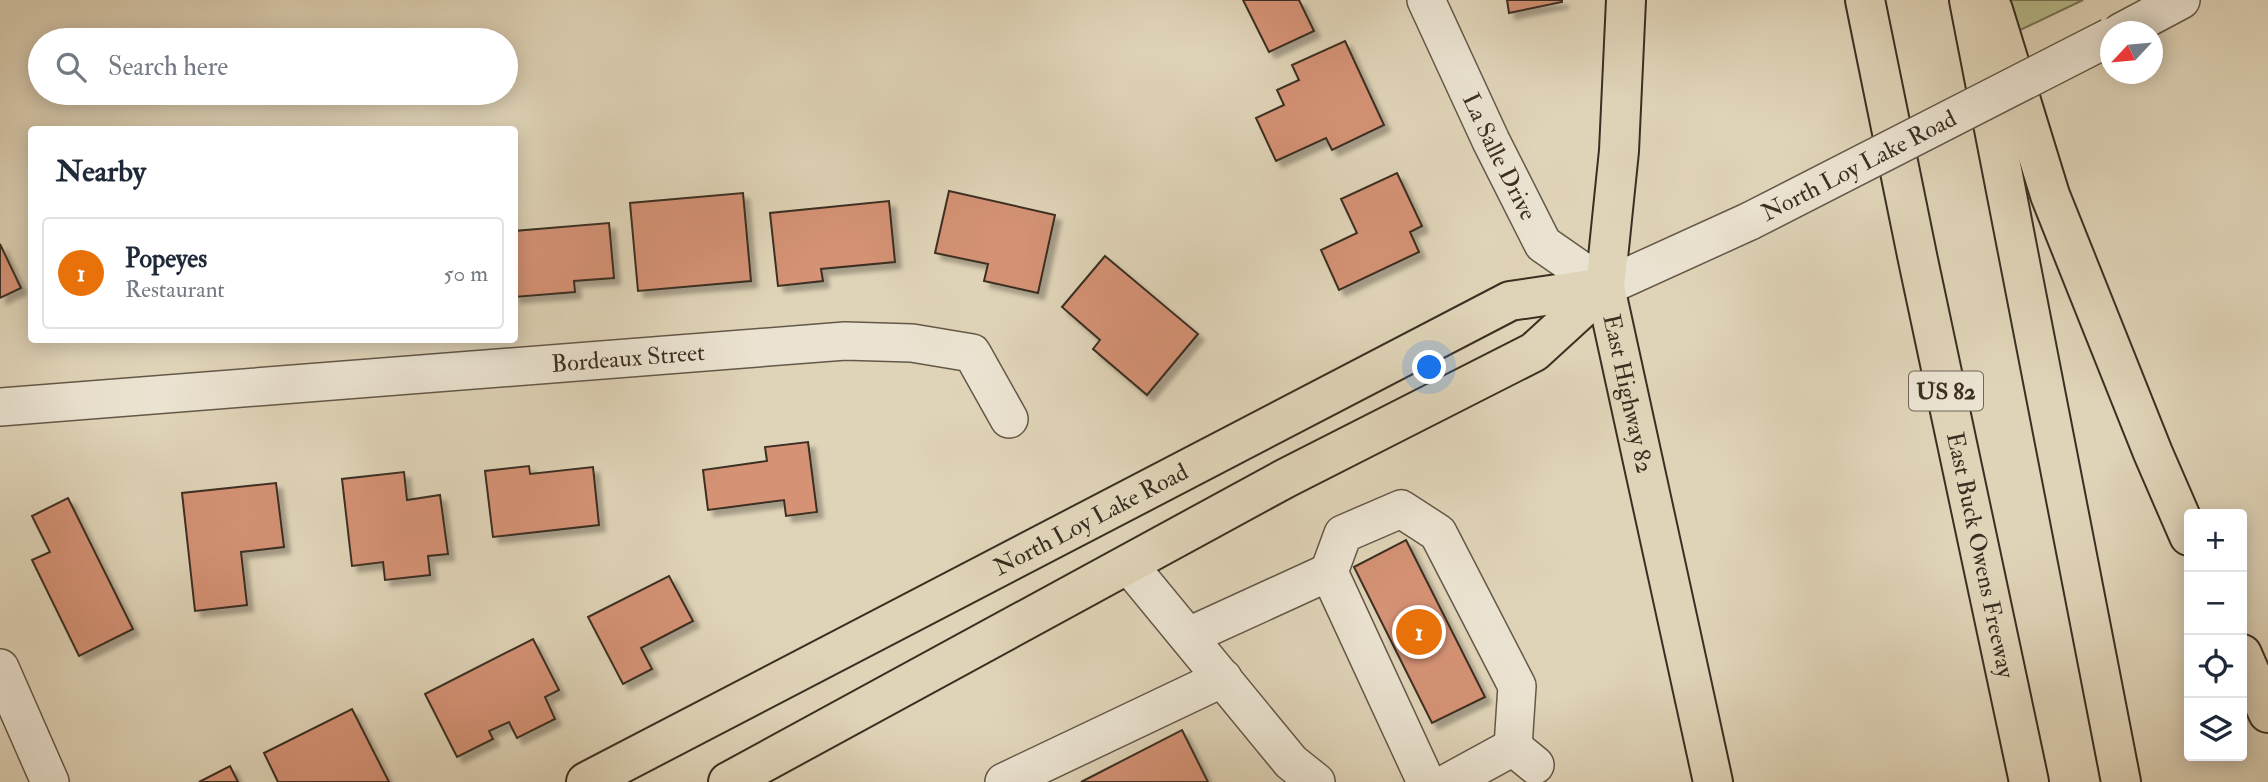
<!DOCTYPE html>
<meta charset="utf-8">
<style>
body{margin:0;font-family:"IM FELL Double Pica",serif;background:#f6f6f7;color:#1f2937}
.controls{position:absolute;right:21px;bottom:21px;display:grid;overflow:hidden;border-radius:7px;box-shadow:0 4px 18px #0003}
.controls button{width:63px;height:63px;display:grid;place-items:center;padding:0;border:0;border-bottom:2px solid #e0e1e3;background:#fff;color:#1f2937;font:35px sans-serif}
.compass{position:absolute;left:2100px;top:21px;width:63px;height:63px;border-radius:50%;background:#fff;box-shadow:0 4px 18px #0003;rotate:244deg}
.you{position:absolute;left:1430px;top:368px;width:24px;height:24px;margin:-18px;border:5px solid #fff;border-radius:50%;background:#1a73e8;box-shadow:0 0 0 10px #1a73e833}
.badge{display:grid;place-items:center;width:46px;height:46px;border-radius:50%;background:#0b8043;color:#fff;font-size:23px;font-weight:700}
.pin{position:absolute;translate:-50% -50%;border:4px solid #fff;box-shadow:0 2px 7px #0006}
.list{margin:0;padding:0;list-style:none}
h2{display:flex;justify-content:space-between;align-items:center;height:91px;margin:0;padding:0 28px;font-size:30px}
h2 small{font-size:23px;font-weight:400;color:#747a83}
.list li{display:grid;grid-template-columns:46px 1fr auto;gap:21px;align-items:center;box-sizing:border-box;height:112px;margin:0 14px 14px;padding:0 14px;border:2px solid #e0e1e3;border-radius:7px}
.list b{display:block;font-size:26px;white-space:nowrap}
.list p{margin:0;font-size:23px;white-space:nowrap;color:#747a83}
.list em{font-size:23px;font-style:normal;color:#747a83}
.icon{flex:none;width:38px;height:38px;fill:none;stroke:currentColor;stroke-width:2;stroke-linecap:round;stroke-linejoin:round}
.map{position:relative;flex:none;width:2268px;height:782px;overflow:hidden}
.search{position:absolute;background:#fff;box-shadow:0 4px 18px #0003;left:28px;top:28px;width:490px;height:77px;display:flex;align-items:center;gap:18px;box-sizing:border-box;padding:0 24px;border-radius:38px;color:#747a83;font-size:26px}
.panel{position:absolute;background:#fff;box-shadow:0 4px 18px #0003;left:28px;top:126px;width:490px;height:217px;border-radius:7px}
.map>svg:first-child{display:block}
</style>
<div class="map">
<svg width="2268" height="782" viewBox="0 0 2268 782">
<defs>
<filter id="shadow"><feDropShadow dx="6" dy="6" stdDeviation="2" flood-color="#0004"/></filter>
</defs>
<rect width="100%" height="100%" fill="#e0d4b8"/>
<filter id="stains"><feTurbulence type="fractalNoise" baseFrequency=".00286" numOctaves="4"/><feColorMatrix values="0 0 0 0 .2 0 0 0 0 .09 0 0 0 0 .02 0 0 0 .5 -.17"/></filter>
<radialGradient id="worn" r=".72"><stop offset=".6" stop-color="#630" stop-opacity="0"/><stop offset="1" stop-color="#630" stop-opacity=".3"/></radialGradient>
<path fill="#b8bb8b" stroke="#7a7556" stroke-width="2" d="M1986,0h97l-88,42z"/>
<path fill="#d59275" stroke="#3b2f22" stroke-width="2" filter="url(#shadow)" d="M1243,0h56l15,31 -45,21z
M1507,0h55v2l-53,11z
M1345,41l39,84 -52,25 -6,-12 -50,23 -20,-43 28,-13 -7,-15 22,-10 -7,-15z
M1397,173l25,53 -12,6 9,20 -80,38 -18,-40 36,-17 -16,-34z
M949,191l106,24 -17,78 -54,-12 4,-17 -53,-11z
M743,193l8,88 -113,10 -8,-88z
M889,201l6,61 -74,7 2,12 -45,5 -8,-73z
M609,223l5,55 -40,3 1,11 -61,5v-66z
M0,244l21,44 -21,10z
M1105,256l93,78 -51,61 -54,-46 7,-9 -38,-33z
M808,442l9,70 -31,4 -2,-16 -76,10 -5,-40 64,-9 -2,-14z
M529,466l1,8 63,-7 6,58 -106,12 -8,-66z
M404,472l3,28 33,-5 8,59 -20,2 2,19 -45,5 -2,-18 -31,4 -10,-87z
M276,483l8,64 -43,5 6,53 -52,6 -13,-118z
M68,498l65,131 -54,27 -47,-96 18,-8 -18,-36z
M1406,540l79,157 -53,26 -78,-156z
M669,576l24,45 -52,27 11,21 -29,15 -35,-67z
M533,639l26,51 -14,7 10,22 -38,19 -8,-16 -20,9 4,8 -36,18 -32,-63z
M352,709l37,73h-111l-14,-29z
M1182,730l26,52h-127z
M230,766l8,16h-39z"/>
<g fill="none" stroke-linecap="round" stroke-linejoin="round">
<g stroke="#645848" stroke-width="40">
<g id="minor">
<path id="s1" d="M1426,0l65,141 52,103 62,43 145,-66"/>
<path d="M2121,32l60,-32"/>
<path id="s2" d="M0,407l845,-66 67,2 60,10 37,66"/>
<path d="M1128,564l163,198 25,20"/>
<path d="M1189,636l140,-64"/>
<path d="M0,668l50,114"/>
<path d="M1004,782l219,-104"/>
<path d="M1426,782l-97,-210 14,-38 58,-25 37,24 79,153 -4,61"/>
<path d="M1449,782l64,-35 22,18"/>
</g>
</g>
<g stroke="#3b2f22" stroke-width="42">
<g id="major">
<path id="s3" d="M1626,0l-7,151 -14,136 108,495"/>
<path id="s4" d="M586,782l924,-481 95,-14"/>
<path d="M728,782l558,-304 248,-126 71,-65"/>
</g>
</g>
<g stroke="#3b2f22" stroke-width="42">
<g id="highway">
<path id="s5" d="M1865,0l53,260 111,522"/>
<path d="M1969,0l152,782"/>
<path d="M1993,10l57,185 103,258 36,83"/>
<path d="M2242,654l26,59"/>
</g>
</g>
<use href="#minor" stroke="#ebe3d1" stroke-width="37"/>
<use href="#major" stroke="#e0d4b8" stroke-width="38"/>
<use href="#highway" stroke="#e0d4b8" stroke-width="38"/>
<g stroke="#645848" stroke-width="40" stroke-linecap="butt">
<g id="minor-bridge">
<path id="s6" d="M1750,221l360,-184"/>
</g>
</g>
<use href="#minor-bridge" stroke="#ebe3d1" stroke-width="37"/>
</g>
<g text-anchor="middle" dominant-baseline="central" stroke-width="6" stroke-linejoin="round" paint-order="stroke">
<rect fill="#ebe3d1" stroke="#706556" stroke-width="2" x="1909" y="371.5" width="74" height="39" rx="5"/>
<g font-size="23" font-weight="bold" fill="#3b2f22">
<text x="1946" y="391">US 82</text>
</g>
<g font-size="24" fill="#3b2f22" stroke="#ebe3d1">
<text stroke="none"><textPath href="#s1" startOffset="173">La Salle Drive</textPath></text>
<text stroke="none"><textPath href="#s6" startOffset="122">North Loy Lake Road</textPath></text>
<text stroke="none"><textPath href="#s2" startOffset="630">Bordeaux Street</textPath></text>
<text stroke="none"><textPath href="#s3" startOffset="397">East Highway 82</textPath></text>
<text stroke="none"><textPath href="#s4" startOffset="569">North Loy Lake Road</textPath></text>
<text stroke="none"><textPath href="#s5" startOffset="567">East Buck Owens Freeway</textPath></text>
</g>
</g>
<rect width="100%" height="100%" filter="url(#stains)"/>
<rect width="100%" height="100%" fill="url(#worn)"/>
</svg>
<div class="controls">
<button>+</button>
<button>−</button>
<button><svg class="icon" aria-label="locate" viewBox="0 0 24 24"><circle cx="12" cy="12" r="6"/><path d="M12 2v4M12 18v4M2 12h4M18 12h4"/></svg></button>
<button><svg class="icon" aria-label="layers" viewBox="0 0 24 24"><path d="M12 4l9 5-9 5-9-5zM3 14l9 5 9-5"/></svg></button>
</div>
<svg class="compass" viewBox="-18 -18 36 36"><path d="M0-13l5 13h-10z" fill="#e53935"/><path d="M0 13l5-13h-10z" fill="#747a83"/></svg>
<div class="you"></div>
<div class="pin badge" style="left:1419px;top:632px;background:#e8710a">1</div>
<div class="search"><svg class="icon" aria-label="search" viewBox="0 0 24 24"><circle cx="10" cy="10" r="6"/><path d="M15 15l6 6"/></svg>Search here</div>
<section class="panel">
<h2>Nearby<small></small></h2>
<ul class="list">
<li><span class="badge" style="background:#e8710a">1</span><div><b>Popeyes</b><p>Restaurant</p></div><em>50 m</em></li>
</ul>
</section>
</div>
